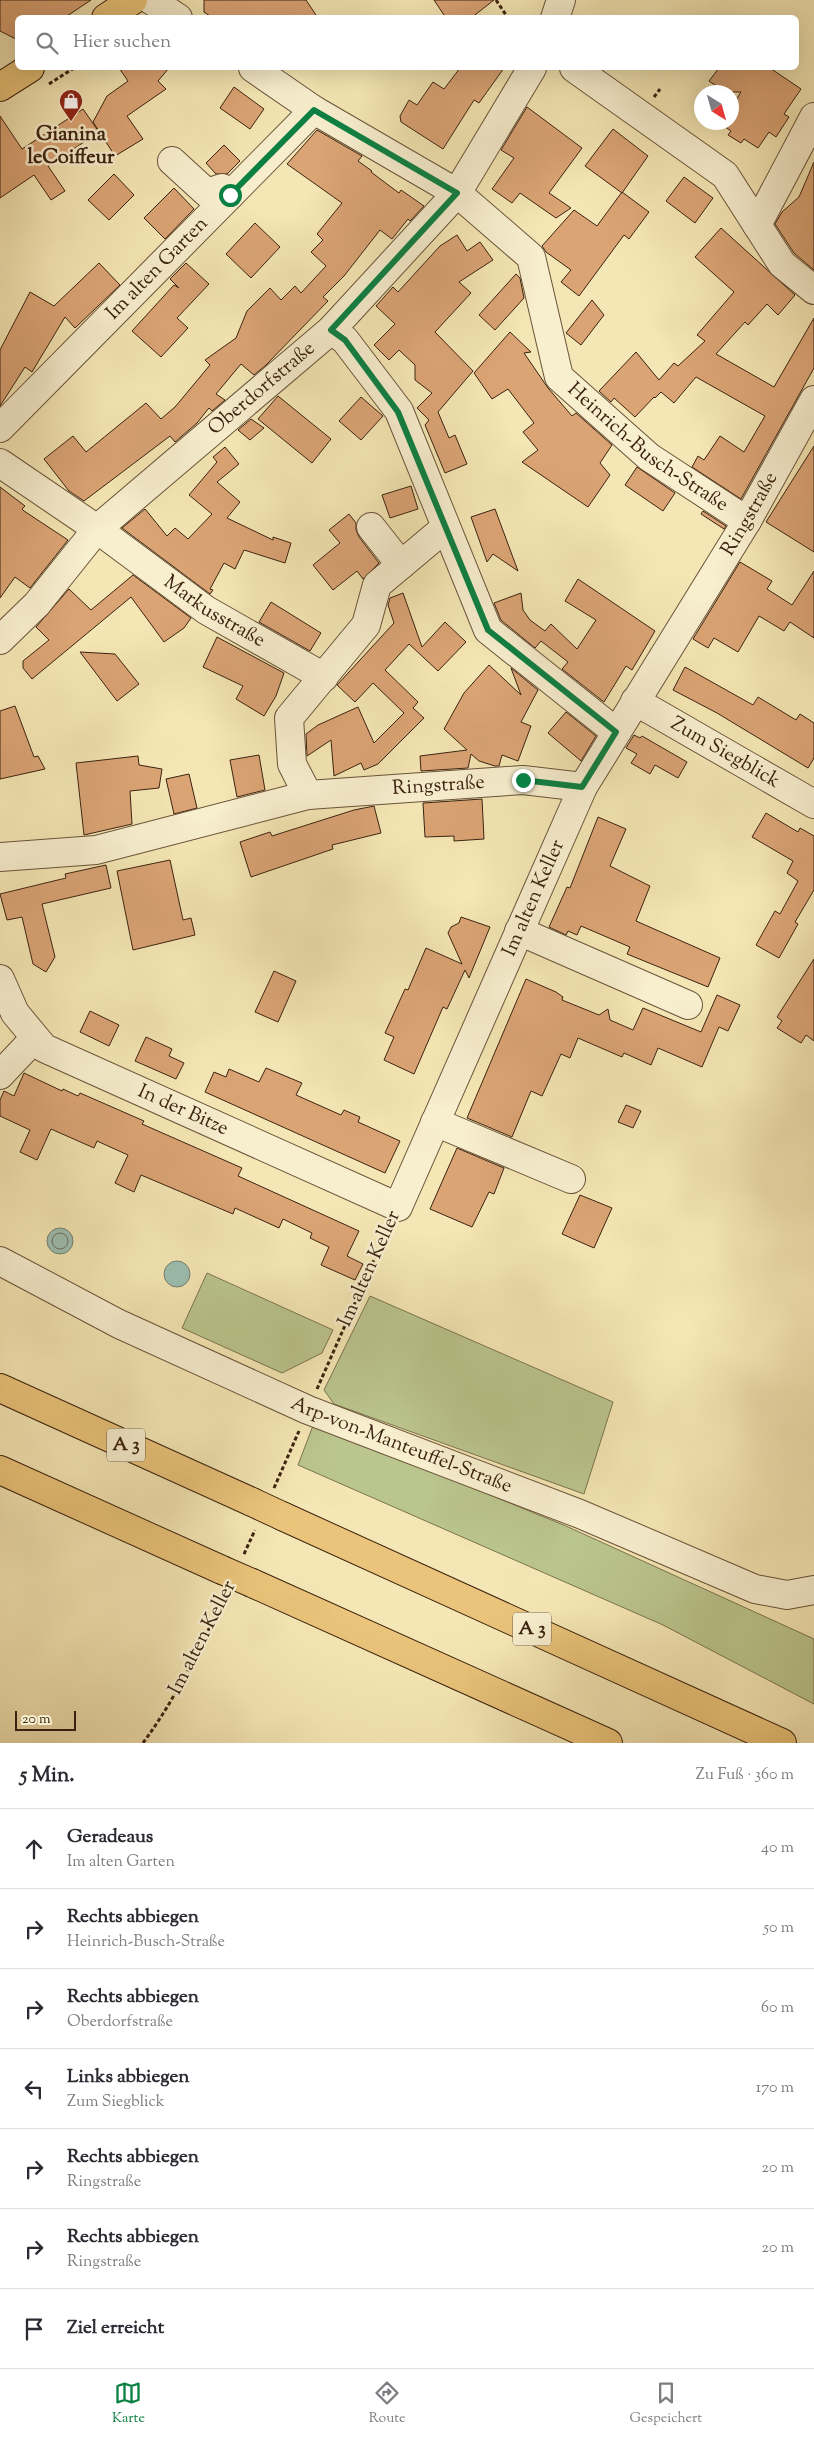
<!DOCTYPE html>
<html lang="de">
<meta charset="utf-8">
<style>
body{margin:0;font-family:"Sorts Mill Goudy",serif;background:#f2f2f3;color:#2b2b33}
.compass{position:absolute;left:694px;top:85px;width:45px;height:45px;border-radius:50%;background:#fff;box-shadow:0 5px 20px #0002;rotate:143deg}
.scale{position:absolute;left:15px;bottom:12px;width:61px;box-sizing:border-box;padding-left:5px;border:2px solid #3b2210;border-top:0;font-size:14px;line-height:18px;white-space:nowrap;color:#3b2210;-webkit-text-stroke:4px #f8efcf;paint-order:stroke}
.stop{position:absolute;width:15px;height:15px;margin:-11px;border:4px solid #0b8043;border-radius:50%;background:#fff}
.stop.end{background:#0b8043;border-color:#fff;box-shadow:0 1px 5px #0008}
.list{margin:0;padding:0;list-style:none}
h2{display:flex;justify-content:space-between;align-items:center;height:65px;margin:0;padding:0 20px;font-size:21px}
h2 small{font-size:16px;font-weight:400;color:#7c7c81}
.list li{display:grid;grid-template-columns:32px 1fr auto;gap:15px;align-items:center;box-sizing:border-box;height:80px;padding:0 20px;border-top:1px solid #e1e1e2}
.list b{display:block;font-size:19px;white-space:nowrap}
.list p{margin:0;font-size:16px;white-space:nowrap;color:#7c7c81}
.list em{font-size:16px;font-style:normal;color:#7c7c81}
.icon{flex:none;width:28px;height:28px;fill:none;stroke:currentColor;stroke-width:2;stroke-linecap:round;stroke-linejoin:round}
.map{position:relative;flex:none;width:814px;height:1743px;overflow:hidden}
.search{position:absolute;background:#fff;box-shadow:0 5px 20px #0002;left:15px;right:15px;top:15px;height:55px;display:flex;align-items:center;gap:12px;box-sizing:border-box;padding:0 18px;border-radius:8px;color:#7c7c81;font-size:19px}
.sheet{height:625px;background:#fff}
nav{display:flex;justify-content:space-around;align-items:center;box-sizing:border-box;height:70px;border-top:1px solid #e1e1e2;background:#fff;font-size:14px;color:#7c7c81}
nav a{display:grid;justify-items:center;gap:2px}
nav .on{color:#0b8043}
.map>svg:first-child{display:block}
</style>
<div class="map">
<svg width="814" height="1743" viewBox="0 0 814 1743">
<rect width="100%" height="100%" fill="#f5e7b5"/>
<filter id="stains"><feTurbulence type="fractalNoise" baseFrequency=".004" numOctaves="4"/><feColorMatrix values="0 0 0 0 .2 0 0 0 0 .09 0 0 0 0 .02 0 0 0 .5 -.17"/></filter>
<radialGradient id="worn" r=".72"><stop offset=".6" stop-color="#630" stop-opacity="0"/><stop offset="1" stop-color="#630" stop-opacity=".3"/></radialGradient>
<path fill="#bbc58e" stroke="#7b744f" d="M207,1273l126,57 -11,23 -40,20 -100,-45z
M370,1296l243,106 -29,92 -250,-90 -10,-14z
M314,1423l252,103 248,113v65l-151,-79 -365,-160z"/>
<path fill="#9cbfb1" stroke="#758071" d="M47 1241a13 13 0 1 1 26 0a13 13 0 1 1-26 0Z
M164 1274a13 13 0 1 1 26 0a13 13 0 1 1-26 0Z"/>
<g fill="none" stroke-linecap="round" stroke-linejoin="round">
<path stroke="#6c7060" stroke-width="1" d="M52 1241a8 8 0 1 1 16 0a8 8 0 1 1-16 0Z"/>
</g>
<path fill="#dba475" stroke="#3b2210" d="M0,0h91l-27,18h-46v22l-18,-9z
M204,0h102l12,18h-105l-9,-6z
M434,0h60l-23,18h-25z
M119,68h50l-11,13 8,8 -39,27 16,23 -28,17 -22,-34 14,-26 21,-15z
M460,68h44l-25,35 -5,-3 -31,49 -42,-27 -1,-6 9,-16 8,5 16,-23 11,7z
M719,68h51l31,21 -17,25 5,3 -13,20 -7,-5 -11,16 -14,-9 -3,4 -13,-8 3,-4 -10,-7 11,-2v-15l9,-15h-16l-16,-11z
M234,87l30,22 -14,20 -30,-21z
M527,107l55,41 -33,45 22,15 -15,10 -36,-25 -8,10 -20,-14 22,-31 -13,-8z
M83,109l16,23 -51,34 17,25 -14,9 -17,-25 -34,23v-82l22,33z
M613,129l35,27 -26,37 -37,-27z
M317,130l45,26 -4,5 14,10 -1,1 28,21 2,-3 23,16 -14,15 -2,-2 -16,20 -12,-9 -36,46 -21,21 5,4 -62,64 -12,10 -13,-11 -25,30 9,6 -13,11 -3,-3 -12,15 -22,19 -5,-6 -86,65 -15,-10 -25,-32 29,-23 13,16 60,-49 15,16 14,-12 35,-42 -5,-5 31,-22 11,-27 23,-23 11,12 14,-14 6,7 25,-27 -15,-14 12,-12 -6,-6 25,-31 -55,-39z
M224,145l16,16 -13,13h-11l-10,-11z
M814,162v108l-20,-17 -19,-29 7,-12 17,-15z
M114,174l20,21 -25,25 -21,-20z
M684,177l29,21 -18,25 -29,-22z
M174,188l20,21 -29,30 -21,-21z
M622,192l27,20 -20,27 -5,-4 -45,61 -18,-14 10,-12 -25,-18 -4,-6 32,-36 23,16z
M255,223l25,24 -29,31 -25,-24z
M721,228l74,67 -17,20 -11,-11 -19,21 -3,-3 -29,32 58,33 40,-69v50l-73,131 -49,-32 6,-11 6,4 16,-24 24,16 21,-36 -69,-39 -22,26 -13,-11 -6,6 -1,-1 -19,20 -21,-19 -3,4 -12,-11 37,-39 23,28 15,-17 4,3 27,-25 -8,-6 37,-43 -39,-35z
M457,235l10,16 13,-9 13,18 -34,22 12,11 -36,39 38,39 -35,41 11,26 6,-3 12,29 -22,9 -20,-48 4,-5 -12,-12 15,-15 -17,-13v-15l-16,-15 -10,10 -15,-15 21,-21 -19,-18 17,-19 5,5 42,-46z
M99,263l21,22 -45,43 -10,-11 -33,55 -7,-5 -25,39v-56l30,-58 24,14z
M186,263l23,21 -32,34 11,10 -27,29 -29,-26 42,-46 5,3 -9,-9z
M516,274l4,4 4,20 -29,32 -16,-15z
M592,300l12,15 -23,30 -15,-12z
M510,332l21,20 -7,1 24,35 24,28 4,-3 36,32 -12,18 10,12 -22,32 -66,-45 16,-12 -15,-18 11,-9 -26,-34 -16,10 -18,-26z
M278,396l53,43 -19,24 -54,-44z
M361,397l22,19 -22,24 -22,-19z
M251,419l13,9 -14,12 -12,-10z
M814,446v106l-48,-30z
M225,447l14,17 -22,18 23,20 -13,16 46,22v-3l18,6 -6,20 -41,-13 -9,19 -11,-6 -14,26 3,1 -3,4 -88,-66 23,-19 22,27 8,-8 13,11 24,-25 -23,-19 28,-33 -4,-5z
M637,467l38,26 -12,18 -38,-26z
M411,486l7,23 -28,9 -8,-23z
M0,487l25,19 -3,3 2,2 44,29 -38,48 -15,-11 -15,21z
M495,509l23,62 -25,-17 -6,8 -16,-45z
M703,511l23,15 -2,3 -23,-15z
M349,514l7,9v7l3,7 20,26 -16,16 -6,-8 -24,19 -20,-25 27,-22 -11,-13z
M740,562l32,19 -5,8 25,16 22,-34v67l-24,-16 -6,9 -25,-15 -21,36 -24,-14 -6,10 -15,-9z
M133,575l58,43 -7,10 -20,14 -33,-45 -99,82 -9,-11v-7l26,-21 -13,-13 33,-38 22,21z
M578,579l77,52 -23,39 -6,-4 -22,36 -42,-33 6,-7 -27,-21 -6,7 -34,-28 -7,-17 27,-10 2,17 7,10 15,11 6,-7 26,25 19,-29 -31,-19z
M403,593l19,54 23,-25 21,20 -28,29 -29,-27 -24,26 33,32 -5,6 11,10 -46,46 -14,6 -3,-7 -27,13 -3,-36 -24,16 -1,-22 12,-9 40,-18 16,36 30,-30 -31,-30 -18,19 -18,-17 57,-62 -6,-18 2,-7z
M271,602l50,31 -11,18 -51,-29z
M217,637l67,36 -8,23 -12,20 -28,-17 7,-13 -40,-19z
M80,652l35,2 24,30 -22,17z
M489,665l32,30 -10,-27 27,22 -17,32 10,4 -13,35 -16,-6 -3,11h-4l-16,-5 -8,-7 -3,14 -47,3 -1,-15 47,-6 -23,-21 20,-36z
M685,667l68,38 5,-8 38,23 4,-6 14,9v35l-6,10 -91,-55 -44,-23z
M15,706l19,51 4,-1 7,13 -45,10v-68z
M566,712l30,24 -15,25 -33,-28z
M634,735l6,3 2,-2 45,26 -9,16 -23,-13 -5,9 -19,-11 6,-9 -11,-6z
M259,755l6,35 -28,7 -7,-37z
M138,756l1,9 23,4 -3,19 -29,3 2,33 -48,11 -8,-72z
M189,774l8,34 -23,6 -8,-35z
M482,799l2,40 -30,2v-5l-29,1 -2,-34z
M374,806l7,27 -49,12 1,4 -82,28 -11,-35 30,-10 2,4 82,-26z
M766,813l32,19 2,-4 14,8v54l-19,32 3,2 -19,34 -23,-13 19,-34 5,3 18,-33 -11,-8 6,-12 -41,-24z
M598,817l28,12 -16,37 40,20 -14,35 84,37 -12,29 -81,-33 3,-7 -49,-21 -4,9 -9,-4 -2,4 -17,-8 18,-40 3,1z
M170,860l13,60 8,-2 4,17 -62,15 -16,-79z
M106,865l5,23 -69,16 13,53 -9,15 -13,-8 -11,-47 -15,3 -7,-26 66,-16 -1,-4z
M461,917l29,10 -21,51 -4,-8 -18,39 -4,-2 -29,67 -30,-14 10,-23 -9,-4 20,-44 3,1 18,-42 36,16 -14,-31 3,-6 8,-4z
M814,959v82l-8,-6 -5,8 -24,-15 5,-7 -5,-4z
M274,971l22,10 -18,41 -23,-10z
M526,979l30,13 7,5 -1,3 37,15 9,-6 2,11 23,10 10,-22 58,24 16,-37 23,10 -12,26 -9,-4 -17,40 -44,-19 -7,17 -27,-12 -2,4 -44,-19 -8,20 -9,-4 -19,42 -11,-5 -19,46 -45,-19z
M90,1011l29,14 -10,21 -29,-14z
M146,1037l26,12 -3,7 15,7 -8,16 -41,-18z
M266,1068l36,15 -6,12 45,20 3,-5 16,7 -2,5 42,19 -15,32 -180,-81 9,-20 12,5 3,-8 30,13z
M24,1073l38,18 1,-2 15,7 2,-3 64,28 -2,3 100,44 -4,8 121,55 -12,25 16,8 -8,16 -34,-15 8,-18 -19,-9 2,-5 -29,-14 -4,9 -44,-20 -2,6 -92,-39 -7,17 -19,-9 13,-28 -31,-14 -3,7 -43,-19 -14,31 -17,-8 10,-22 -30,-14v-16l4,-9 10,5z
M626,1105l15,6 -8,17 -15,-6z
M457,1148l47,20 -10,26 -5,-2 -17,35 -42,-18z
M580,1195l32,13 -18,40 -32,-14z"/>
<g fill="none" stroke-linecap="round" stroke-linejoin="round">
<g stroke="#6a5339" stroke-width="30">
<g id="minor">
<path d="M151,0l27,18"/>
<path d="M555,18l6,-18"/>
<path id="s1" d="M253,68l61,42 143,83 74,64 28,120 90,80 98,64"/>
<path d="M574,68l151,107 57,89 32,26"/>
<path d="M172,161l35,32 15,-5 8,7"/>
<path d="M757,225l57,-108"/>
<path d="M331,330l14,10 54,71 89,219 128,102"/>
<path id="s2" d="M0,428l314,-318"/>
<path id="s3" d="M0,463l97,66 109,81 118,67"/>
<path d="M371,527l30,38"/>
<path id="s4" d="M0,640l37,-36 60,-75 234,-199 126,-137 75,-125"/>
<path id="s5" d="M635,701l179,103"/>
<path d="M308,795l-16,-31 -3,-46 77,-93 11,-40 68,-57"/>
<path id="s6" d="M0,857l96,-7 212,-55 215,-15 60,7 164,-266 67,-121"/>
<path d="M519,931l169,74"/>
<path id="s7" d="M0,979l15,34 29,35 354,159 185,-420"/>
<path d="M0,1075l35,-37"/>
<path d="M435,1122l136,57"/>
<path id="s8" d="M0,1261l119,63 189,86 272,104 175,75 32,6 27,-5"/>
</g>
</g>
<g stroke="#3b2210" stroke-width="30">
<path id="major" d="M106,18l27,-18
M0,87l30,-19"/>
</g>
<g stroke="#3b2210" stroke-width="30">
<path id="highway" d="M0,1388l252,114
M0,1470l222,100
M282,1516l500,227
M252,1583l356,160"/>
</g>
<path stroke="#3b2210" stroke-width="3" stroke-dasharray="4 2.5" stroke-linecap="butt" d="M496,0l12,18
M49,84l25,-16
M654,97l6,-8
M317,1389l71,-161
M274,1488l25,-57
M244,1554l11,-24
M143,1743c34,-46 57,-96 82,-147"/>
<use href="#minor" stroke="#f8efcf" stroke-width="28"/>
<use href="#major" stroke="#eac47a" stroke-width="28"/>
<use href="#highway" stroke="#eac47a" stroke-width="28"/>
<g stroke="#3b2210" stroke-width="30" stroke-linecap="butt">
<path id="highway-bridge" d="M252,1502l30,14
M222,1570l30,13"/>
</g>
<use href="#highway-bridge" stroke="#eac47a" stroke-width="28"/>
</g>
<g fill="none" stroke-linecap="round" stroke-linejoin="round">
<path stroke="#0b8043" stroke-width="6" d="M230,195l84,-85 143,83 -126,137 14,10 53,72 90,218 128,102 -34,55 -59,-7"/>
</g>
<defs>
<g id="shop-pin" transform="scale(1.25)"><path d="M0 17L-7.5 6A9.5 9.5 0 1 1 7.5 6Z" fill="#8f2418" stroke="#f8efcf"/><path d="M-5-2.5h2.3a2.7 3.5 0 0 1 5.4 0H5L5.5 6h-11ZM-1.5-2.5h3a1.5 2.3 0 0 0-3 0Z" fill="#fff"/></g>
</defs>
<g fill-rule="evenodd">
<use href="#shop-pin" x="71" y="101"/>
</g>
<g text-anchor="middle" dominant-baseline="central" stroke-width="5" stroke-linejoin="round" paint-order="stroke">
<g fill="#f8efcf" stroke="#746049" stroke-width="1">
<rect x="107" y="1428.5" width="38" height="33" rx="4"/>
<rect x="513" y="1612.5" width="38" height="33" rx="4"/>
</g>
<g font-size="19" font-weight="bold" fill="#3b2210">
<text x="126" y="1445">A 3</text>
<text x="532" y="1629">A 3</text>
</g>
<g font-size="20" font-weight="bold" fill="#3b2210" stroke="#f8efcf">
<text x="71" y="135">Gianina<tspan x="71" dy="23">leCoiffeur</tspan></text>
</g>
<g font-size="20" fill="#3b2210" stroke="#f8efcf">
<text stroke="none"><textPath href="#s2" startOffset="224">Im alten Garten</textPath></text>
<text stroke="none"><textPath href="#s4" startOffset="364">Oberdorfstraße</textPath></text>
<text stroke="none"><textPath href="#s1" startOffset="574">Heinrich-Busch-Straße</textPath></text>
<text stroke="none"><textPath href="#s6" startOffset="911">Ringstraße</textPath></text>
<text stroke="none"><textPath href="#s3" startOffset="261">Markusstraße</textPath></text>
<text stroke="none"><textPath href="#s5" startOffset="104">Zum Siegblick</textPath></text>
<text stroke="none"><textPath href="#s6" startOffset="446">Ringstraße</textPath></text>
<text stroke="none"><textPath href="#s7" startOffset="808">Im alten Keller</textPath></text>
<text stroke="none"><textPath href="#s7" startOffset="235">In der Bitze</textPath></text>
<text transform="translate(370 1269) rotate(-66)">Im alten Keller</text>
<text stroke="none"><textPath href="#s8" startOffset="442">Arp-von-Manteuffel-Straße</textPath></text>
<text transform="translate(203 1638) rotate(-63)">Im alten Keller</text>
</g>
</g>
<rect width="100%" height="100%" filter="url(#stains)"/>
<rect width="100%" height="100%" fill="url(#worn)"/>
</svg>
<svg class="compass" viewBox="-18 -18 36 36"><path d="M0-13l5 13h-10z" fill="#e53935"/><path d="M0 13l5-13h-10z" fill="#7c7c81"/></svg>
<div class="scale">20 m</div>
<div class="stop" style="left:230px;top:195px"></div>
<div class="stop end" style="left:523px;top:780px"></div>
<div class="search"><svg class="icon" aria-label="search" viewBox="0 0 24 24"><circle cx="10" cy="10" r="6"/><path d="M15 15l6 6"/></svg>Hier suchen</div>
</div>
<section class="sheet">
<h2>5 Min.<small>Zu Fuß · 360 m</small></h2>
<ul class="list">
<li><svg class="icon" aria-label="ahead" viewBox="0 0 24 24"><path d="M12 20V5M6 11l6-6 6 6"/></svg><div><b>Geradeaus</b><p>Im alten Garten</p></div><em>40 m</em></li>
<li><svg class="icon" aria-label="right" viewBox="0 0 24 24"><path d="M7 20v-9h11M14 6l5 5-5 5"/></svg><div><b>Rechts abbiegen</b><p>Heinrich-Busch-Straße</p></div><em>50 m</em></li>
<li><svg class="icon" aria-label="right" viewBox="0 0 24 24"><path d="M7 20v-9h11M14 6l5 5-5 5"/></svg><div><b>Rechts abbiegen</b><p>Oberdorfstraße</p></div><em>60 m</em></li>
<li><svg class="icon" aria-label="left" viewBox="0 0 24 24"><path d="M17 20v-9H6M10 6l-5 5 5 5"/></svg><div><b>Links abbiegen</b><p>Zum Siegblick</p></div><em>170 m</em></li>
<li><svg class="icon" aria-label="right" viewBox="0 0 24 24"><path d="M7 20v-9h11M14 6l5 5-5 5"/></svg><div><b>Rechts abbiegen</b><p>Ringstraße</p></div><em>20 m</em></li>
<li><svg class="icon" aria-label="right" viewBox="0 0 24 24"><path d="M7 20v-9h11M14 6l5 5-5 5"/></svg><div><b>Rechts abbiegen</b><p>Ringstraße</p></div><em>20 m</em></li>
<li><svg class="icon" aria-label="arrive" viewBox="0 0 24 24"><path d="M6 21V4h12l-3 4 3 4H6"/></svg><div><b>Ziel erreicht</b></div></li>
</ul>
</section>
<nav>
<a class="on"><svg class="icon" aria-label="map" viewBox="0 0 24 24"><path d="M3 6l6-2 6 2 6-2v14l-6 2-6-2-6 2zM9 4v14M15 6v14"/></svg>Karte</a>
<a><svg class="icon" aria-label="directions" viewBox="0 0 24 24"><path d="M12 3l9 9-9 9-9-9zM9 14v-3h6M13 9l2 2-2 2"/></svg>Route</a>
<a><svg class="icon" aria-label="saved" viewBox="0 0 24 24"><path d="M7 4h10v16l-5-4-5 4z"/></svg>Gespeichert</a>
</nav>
